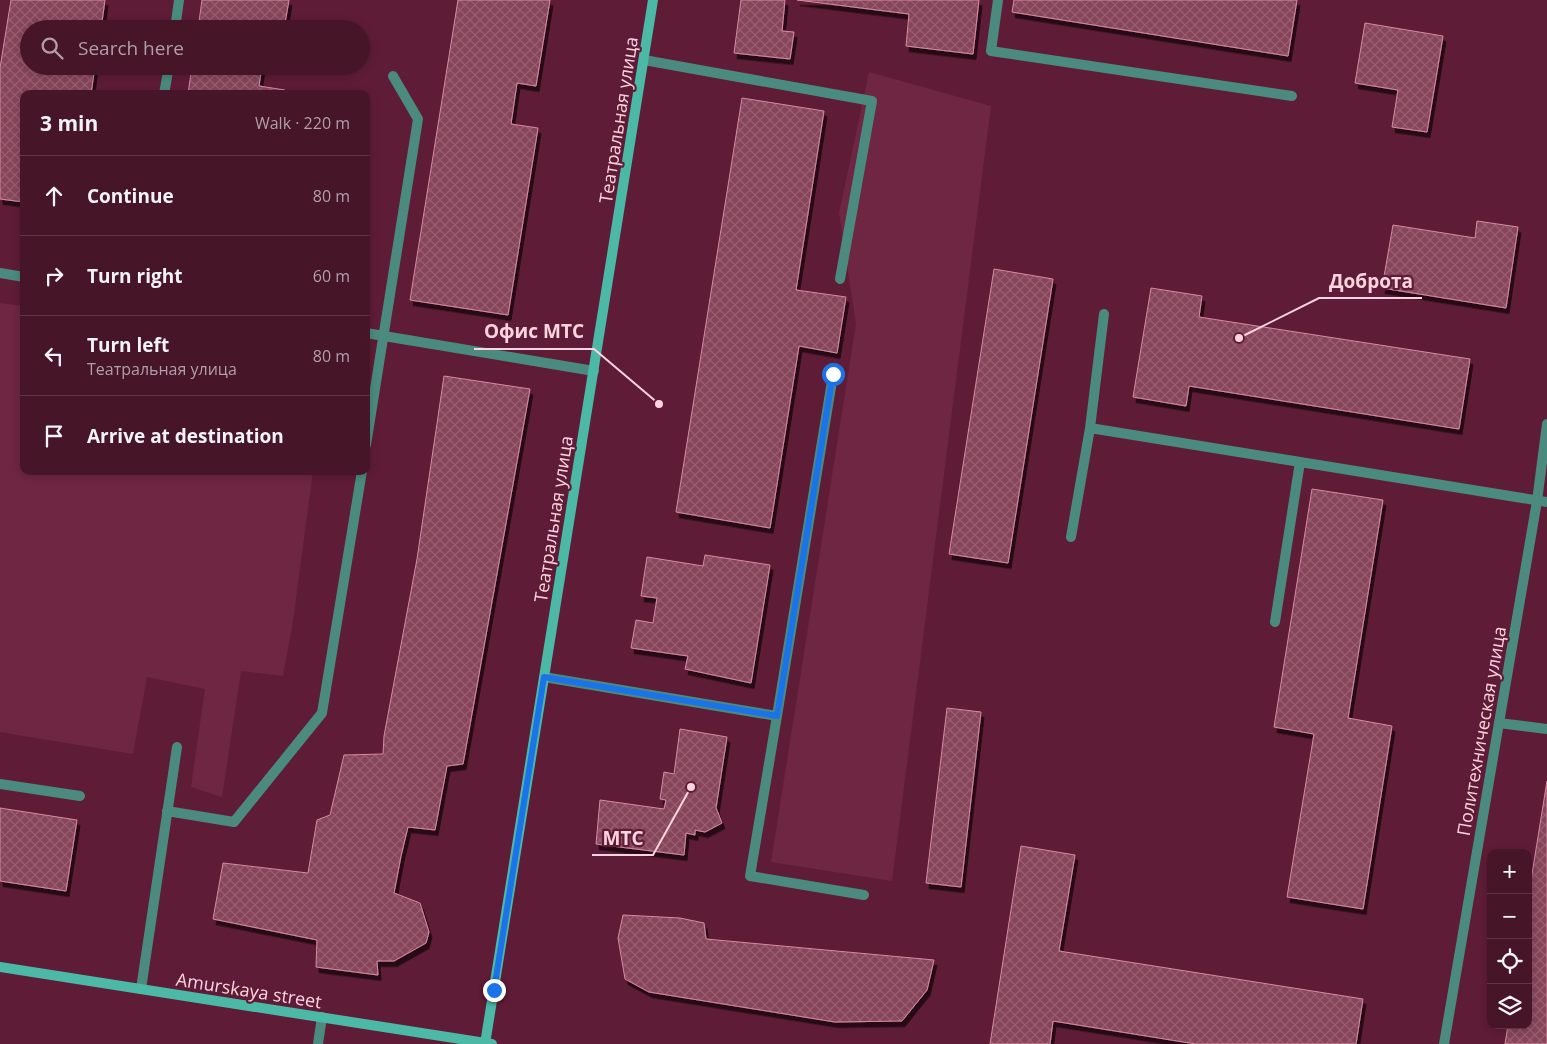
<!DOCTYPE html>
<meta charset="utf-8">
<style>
body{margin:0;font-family:"Open Sans",sans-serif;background:#512234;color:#f1f3f6}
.controls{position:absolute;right:15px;bottom:15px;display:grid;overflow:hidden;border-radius:10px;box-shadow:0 2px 8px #0003}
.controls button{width:45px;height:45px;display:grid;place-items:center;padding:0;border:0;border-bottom:1px solid #5f3445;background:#471528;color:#f1f3f6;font:25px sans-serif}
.stop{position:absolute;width:15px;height:15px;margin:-11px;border:4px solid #1a73e8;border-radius:50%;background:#fff}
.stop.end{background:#1a73e8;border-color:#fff;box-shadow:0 1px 5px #0008}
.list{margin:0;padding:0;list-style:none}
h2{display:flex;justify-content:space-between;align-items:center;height:65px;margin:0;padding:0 20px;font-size:21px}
h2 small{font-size:16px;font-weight:400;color:#b09fa8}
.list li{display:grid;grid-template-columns:32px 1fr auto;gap:15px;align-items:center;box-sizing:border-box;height:80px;padding:0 20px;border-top:1px solid #5f3445}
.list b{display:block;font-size:19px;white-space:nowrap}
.list p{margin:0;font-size:16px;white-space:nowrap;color:#b09fa8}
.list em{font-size:16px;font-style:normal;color:#b09fa8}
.icon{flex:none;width:28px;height:28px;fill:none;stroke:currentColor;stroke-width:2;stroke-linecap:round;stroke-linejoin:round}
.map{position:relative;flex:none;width:1547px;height:1044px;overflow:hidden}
.search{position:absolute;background:#471528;box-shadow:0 2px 8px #0003;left:20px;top:20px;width:350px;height:55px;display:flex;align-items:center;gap:12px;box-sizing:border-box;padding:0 18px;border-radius:28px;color:#b09fa8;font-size:19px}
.panel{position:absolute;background:#471528;box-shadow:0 2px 8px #0003;left:20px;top:90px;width:350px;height:385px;border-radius:10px}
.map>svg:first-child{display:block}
</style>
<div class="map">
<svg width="1547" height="1044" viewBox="0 0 1547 1044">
<defs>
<pattern id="building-cross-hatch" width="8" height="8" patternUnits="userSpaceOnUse" patternTransform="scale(1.25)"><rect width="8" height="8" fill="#86445a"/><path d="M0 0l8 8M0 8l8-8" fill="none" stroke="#985e71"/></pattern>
<filter id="shadow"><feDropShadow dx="3" dy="5.5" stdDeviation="0" flood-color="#0009"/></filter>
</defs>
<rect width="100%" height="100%" fill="#5f1c36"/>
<path fill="#6f2642" d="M869,72l122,34 -99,775 -121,-19 85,-538 -17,-111z
M0,303l24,3v165h289l-20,150 -10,55 -42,-5 -19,126 -31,-10 14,-98 -58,-12 -14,77 -133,-22z"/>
<path fill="url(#building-cross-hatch)" stroke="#d88aa2" filter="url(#shadow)" d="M11,0h94l-4,29h-72v37h66l-4,28h-67v108l-24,-3v-131z
M202,0h87l-5,29h-86z
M458,0h92l-14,86 -19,-3 -6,41 27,4 -30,187 -98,-15z
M741,0h44l-3,31 12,1 -4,27 -56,-6z
M797,0h182l-6,54 -67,-8 3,-32z
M1014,0h283l-9,56 -276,-44z
M1365,23l78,13 -16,96 -35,-5 6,-37 -43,-7z
M192,66h70l-3,20 26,4v4h-97z
M742,98l82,13 -28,179 50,7 -9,56 -38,-7 -29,182 -94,-16z
M1477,221l41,6 -12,81 -124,-20 11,-63 82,13z
M994,269l59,10 -45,284 -59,-9z
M1151,288l51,8 -3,21 271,42 -11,70 -270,-43 -3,20 -53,-9z
M444,376l86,13 -67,375 -16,2 -12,64 -27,-3 -7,29 -7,37 26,10 9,29 -3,11 -32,18h-17l1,14 -62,-8 1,-27 -104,-21 10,-56 85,10 9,-53 13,-5 14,-60 39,-1 1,-18 33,-177z
M1312,489l71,11 -35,218 44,8 -29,183 -76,-12 27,-163 -40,-7z
M705,555l65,10 -19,118 -66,-14 3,-13 -57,-8 5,-28 17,3 4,-25 -16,-2 6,-39 56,9z
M947,708l34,4 -20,175 -35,-4z
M680,729l47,8 -11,71 6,15 -17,9 -10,-2v5l-9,-2 -2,22 -88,-11 4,-44 64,9 2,-9 -6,-1 4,-27 10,2z
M1547,781v263h-42l3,-19h20v-126z
M0,808l77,12 -11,71 -66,-10z
M1021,846l54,9 -16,96 304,48 -7,45h-160l-143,-23 -3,23h-60z
M623,915l57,3 24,5 2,16 228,21 -7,30 -25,31 -67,1 -186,-30 -24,-13 -7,-41z"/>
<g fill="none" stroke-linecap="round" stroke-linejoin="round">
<path stroke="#4b8b7f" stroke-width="10" d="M998,0l-7,51 301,45
M175,29l4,-29
M644,60l228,41 -32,178
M164,94l5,-28
M0,273l24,4
M1104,314l-14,114 457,74
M366,333l228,38
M366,445l52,-326 -25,-43
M1071,537l19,-109
M1275,622l25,-160
M544,677l233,39 56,-341
M777,716l-27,160 114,19
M1499,723l48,6
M0,784l80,12
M167,811l67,11 88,-109 40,-242
M141,989l36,-242
M318,1044l4,-27"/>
<path stroke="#4b8b7f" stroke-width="10" d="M1444,1044l93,-543 10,-77"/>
<path stroke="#4bb9a6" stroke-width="10" d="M0,967l492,77
M485,1044l168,-1044"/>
</g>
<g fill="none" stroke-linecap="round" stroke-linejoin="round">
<path stroke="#1a73e8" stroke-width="6" d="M494,990l50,-313 233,39 56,-342"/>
</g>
<g text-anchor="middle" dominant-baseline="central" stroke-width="4.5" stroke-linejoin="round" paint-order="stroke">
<g font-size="18" fill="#fed4df" stroke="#5f1c36">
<text transform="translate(618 120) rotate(-81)">Театральная улица</text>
<text transform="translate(553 519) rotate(-81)">Театральная улица</text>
<text transform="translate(1481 731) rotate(-80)">Политехническая улица</text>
<text transform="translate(249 990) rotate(9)">Amurskaya street</text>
</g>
</g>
<path fill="none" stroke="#fed4df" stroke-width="2" d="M1239 338L1319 298H1422M659 404L594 349H474M691 787L653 855H592"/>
<g fill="#fed4df" stroke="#5f1c36" stroke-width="2">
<circle cx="1239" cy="338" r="5"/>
<circle cx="659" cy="404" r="5"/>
<circle cx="691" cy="787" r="5"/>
</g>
<g font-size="19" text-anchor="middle" font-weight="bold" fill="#fed4df" stroke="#5f1c36" stroke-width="4.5" stroke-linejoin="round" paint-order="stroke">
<text x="1371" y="288">Доброта</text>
<text x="534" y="338">Офис МТС</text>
<text x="623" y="845">МТС</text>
</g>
</svg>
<div class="controls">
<button>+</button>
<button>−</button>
<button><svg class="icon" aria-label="locate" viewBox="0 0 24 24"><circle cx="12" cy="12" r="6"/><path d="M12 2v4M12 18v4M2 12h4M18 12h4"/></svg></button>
<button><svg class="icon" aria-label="layers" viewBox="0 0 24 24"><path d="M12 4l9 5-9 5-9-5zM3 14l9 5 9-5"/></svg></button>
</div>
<div class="stop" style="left:833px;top:374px"></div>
<div class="stop end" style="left:494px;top:990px"></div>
<div class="search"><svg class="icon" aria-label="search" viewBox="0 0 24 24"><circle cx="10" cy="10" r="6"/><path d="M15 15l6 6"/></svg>Search here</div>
<section class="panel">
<h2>3 min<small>Walk · 220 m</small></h2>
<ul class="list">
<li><svg class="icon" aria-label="ahead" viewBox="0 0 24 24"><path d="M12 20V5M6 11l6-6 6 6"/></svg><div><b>Continue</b></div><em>80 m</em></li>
<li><svg class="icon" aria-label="right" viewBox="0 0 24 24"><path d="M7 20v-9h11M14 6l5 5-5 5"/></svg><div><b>Turn right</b></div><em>60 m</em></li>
<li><svg class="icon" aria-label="left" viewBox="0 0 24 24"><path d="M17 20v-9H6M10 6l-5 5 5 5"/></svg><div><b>Turn left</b><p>Театральная улица</p></div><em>80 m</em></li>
<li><svg class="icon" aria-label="arrive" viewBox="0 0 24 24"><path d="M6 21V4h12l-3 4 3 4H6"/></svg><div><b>Arrive at destination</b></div></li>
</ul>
</section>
</div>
